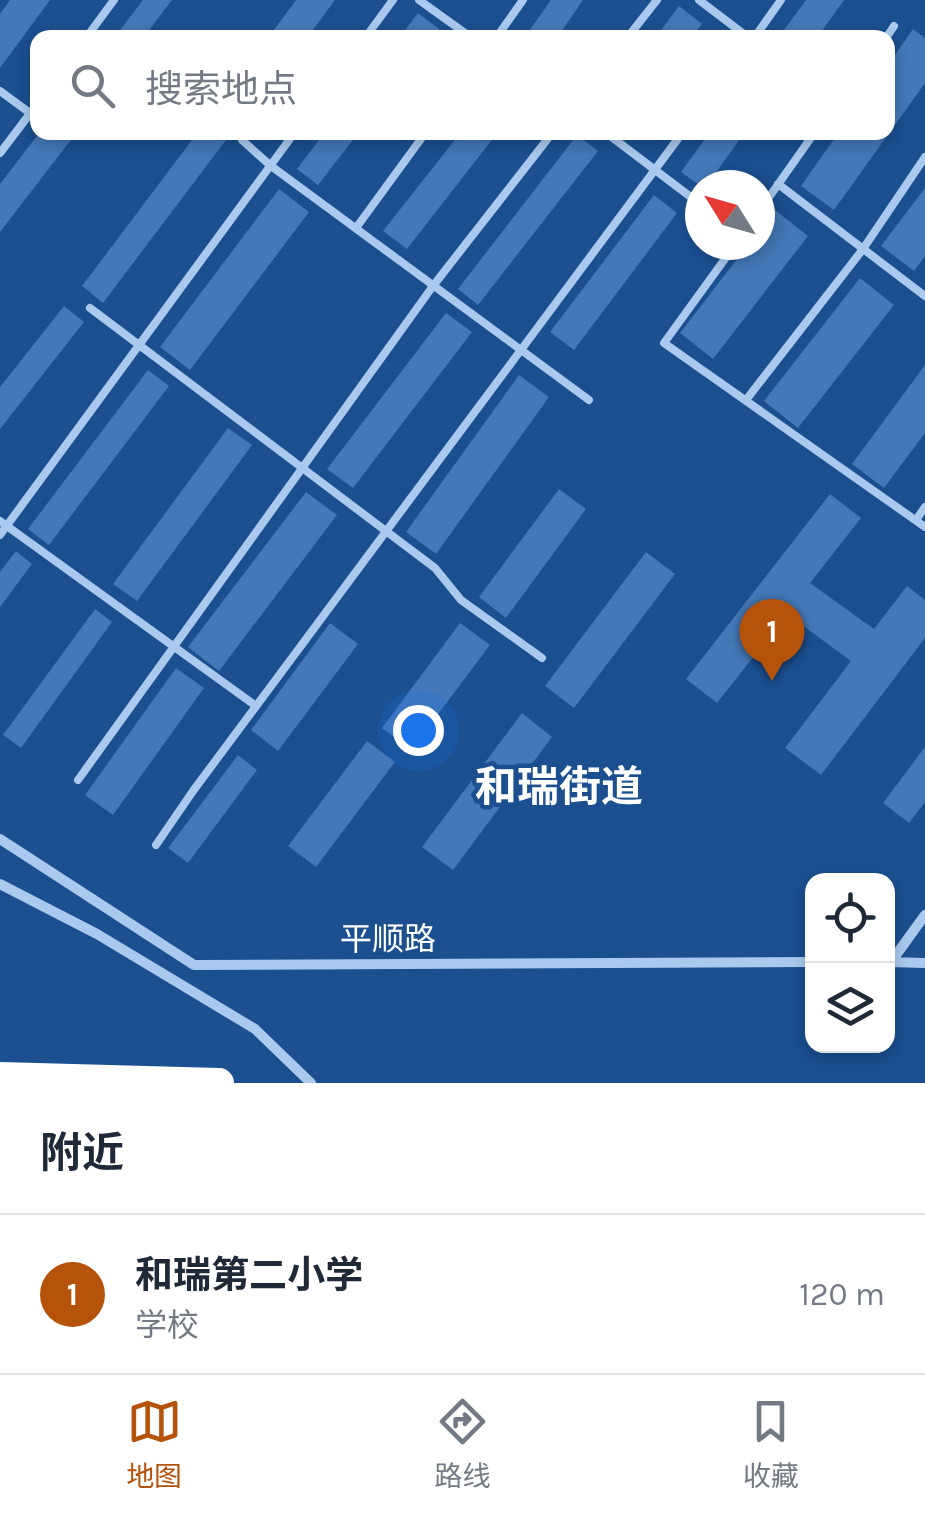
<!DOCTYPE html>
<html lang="zh">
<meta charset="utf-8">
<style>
body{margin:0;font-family:Karla,"Noto Sans SC",sans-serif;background:#f6f6f7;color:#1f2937}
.controls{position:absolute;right:30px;bottom:30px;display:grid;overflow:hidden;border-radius:20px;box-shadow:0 5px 15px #0003}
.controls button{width:90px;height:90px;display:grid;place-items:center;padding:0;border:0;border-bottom:2px solid #e0e1e3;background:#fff;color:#1f2937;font:50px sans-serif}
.compass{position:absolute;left:685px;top:170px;width:90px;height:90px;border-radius:50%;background:#fff;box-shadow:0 5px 15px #0003;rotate:307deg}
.you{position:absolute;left:418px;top:730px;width:35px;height:35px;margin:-25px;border:8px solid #fff;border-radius:50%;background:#1a73e8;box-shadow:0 0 0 15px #1a73e833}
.badge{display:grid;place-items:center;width:65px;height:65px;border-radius:50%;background:#b45309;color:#fff;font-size:32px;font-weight:700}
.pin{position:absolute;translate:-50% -82px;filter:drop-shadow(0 2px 5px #0008)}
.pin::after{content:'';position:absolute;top:52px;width:35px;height:30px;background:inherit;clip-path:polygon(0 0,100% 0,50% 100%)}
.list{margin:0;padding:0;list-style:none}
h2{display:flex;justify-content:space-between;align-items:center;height:130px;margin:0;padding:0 40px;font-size:42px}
h2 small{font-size:32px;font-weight:400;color:#747a83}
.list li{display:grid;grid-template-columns:65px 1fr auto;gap:30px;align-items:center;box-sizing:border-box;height:160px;padding:0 40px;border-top:2px solid #e0e1e3}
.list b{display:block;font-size:38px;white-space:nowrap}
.list p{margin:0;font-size:32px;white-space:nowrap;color:#747a83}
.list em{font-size:32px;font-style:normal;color:#747a83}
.icon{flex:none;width:55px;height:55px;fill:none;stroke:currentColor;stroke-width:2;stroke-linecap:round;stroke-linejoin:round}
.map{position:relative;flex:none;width:925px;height:1083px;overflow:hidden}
.search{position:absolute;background:#fff;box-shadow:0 5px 15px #0003;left:30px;right:30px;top:30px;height:110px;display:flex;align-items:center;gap:25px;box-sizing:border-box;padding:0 35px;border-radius:20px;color:#747a83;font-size:38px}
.sheet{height:290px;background:#fff}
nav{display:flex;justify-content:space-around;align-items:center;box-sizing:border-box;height:140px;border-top:2px solid #e0e1e3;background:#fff;font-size:28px;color:#747a83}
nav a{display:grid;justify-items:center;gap:5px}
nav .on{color:#b45309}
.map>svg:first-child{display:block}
</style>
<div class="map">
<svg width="925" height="1083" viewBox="0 0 925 1083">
<rect width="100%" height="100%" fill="#1b4f8f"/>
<path fill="#4478b7" d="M10,0h40l-50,68v-54z
M143,0h29l-29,38h-29z
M296,0h39l-28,38h-39z
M551,0h32l-26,38h-33z
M806,0h38l-27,38h-39z
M679,6l23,18 -11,14h-36z
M418,13l21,16 -7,9h-33z
M913,29l12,9v45l-91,127 -33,-24 38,-54h49v-67z
M40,132h37l-77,100v-48z
M198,132h18l10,8 -123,163 -21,-17z
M325,132h34l-41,53 -21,-16z
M461,132h37l-91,117 -24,-18z
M710,132h35l-38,53h-8l-18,-13z
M577,135l21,16 -120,154 -20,-16z
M925,188v68l-11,15 -33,-25z
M279,189l30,23 -119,158 -30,-23z
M654,195l23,18 -103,137 -24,-18z
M775,210l33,26 -95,123 -33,-26 68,-88h12v-15z
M860,278l34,27 -96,123 -34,-27z
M64,306l20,16 -84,107v-42z
M446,313l26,19 -119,156 -26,-19z
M925,365v68l-41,55 -32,-24z
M148,370l21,16 -120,159 -21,-16z
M519,375l30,22 -113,157 -30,-22z
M228,428l24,17 -115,156 -24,-17z
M559,489l27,20 -80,109 -27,-21z
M306,492l31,23 -118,156 -31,-24z
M830,494l31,24 -51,65 64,46 33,-43 18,14v38l-104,137 -36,-27 66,-87 -64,-47 -70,89 -31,-24z
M16,551l16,13 -32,43v-35z
M646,552l29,22 -101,134 -29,-22z
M95,609l17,13 -91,126 -18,-13z
M330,623l28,21 -80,107 -27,-21z
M460,623l30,22 -79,105 -29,-22z
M176,668l28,20 -91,127 -28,-20z
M522,713l30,24 -99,133 -31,-23z
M367,741l28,21 -79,105 -28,-21z
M925,747v55l-16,21 -26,-20z
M238,755l19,15 -69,93 -20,-15z"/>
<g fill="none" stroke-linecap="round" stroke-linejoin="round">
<path stroke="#a9c9ee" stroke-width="8" d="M419,0l53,38
M699,0l50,38
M86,38l28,-38
M365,38l28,-38
M496,38l27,-38
M627,38l30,-38
M754,38l27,-38
M886,38l8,-12
M0,91l30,22
M605,132l95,72
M242,140l29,26 318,234
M0,153l38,-50
M778,184l147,112
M760,210l55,-78
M356,228l70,-96
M735,245l-71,98 261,184
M90,308l345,260 26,32 81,58
M746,400l117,-151 62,-92
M916,520l9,-13
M0,521l256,185
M0,535l295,-403
M78,780l355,-494 120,-154
M156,845l37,-54 490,-659"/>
<path stroke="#a9c9ee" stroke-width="10" d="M0,839l194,126 618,-3
M0,884l97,50 158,95 56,54
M888,962l37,1
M891,962l34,-47"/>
<path stroke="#fff" stroke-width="30" d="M0,1077l219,6"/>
</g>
<g text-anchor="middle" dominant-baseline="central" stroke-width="9" stroke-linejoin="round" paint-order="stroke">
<g font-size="32" fill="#fff" stroke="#1b4f8f">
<text x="388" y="939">平顺路</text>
</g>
<g font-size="42" font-weight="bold" fill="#fff" stroke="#1b4f8f">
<text x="559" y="787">和瑞街道</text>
</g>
</g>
</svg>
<div class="controls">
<button><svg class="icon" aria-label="locate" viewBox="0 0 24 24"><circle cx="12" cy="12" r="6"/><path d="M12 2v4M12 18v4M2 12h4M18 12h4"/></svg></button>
<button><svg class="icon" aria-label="layers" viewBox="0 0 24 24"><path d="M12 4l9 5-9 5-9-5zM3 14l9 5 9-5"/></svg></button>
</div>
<svg class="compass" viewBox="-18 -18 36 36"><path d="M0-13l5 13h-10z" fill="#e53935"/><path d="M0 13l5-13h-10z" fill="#747a83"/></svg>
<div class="you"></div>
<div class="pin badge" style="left:772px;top:681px">1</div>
<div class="search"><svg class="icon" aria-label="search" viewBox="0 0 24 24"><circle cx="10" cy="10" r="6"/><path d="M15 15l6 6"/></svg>搜索地点</div>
</div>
<section class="sheet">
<h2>附近<small></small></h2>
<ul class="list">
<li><span class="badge">1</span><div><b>和瑞第二小学</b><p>学校</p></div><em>120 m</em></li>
</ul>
</section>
<nav>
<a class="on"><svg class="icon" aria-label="map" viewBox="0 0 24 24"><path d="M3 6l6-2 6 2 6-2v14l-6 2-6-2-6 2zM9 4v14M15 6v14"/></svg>地图</a>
<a><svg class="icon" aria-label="directions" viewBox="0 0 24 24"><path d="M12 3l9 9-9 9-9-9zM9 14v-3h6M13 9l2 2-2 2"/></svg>路线</a>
<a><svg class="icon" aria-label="saved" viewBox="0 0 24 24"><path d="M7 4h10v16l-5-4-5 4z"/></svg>收藏</a>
</nav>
